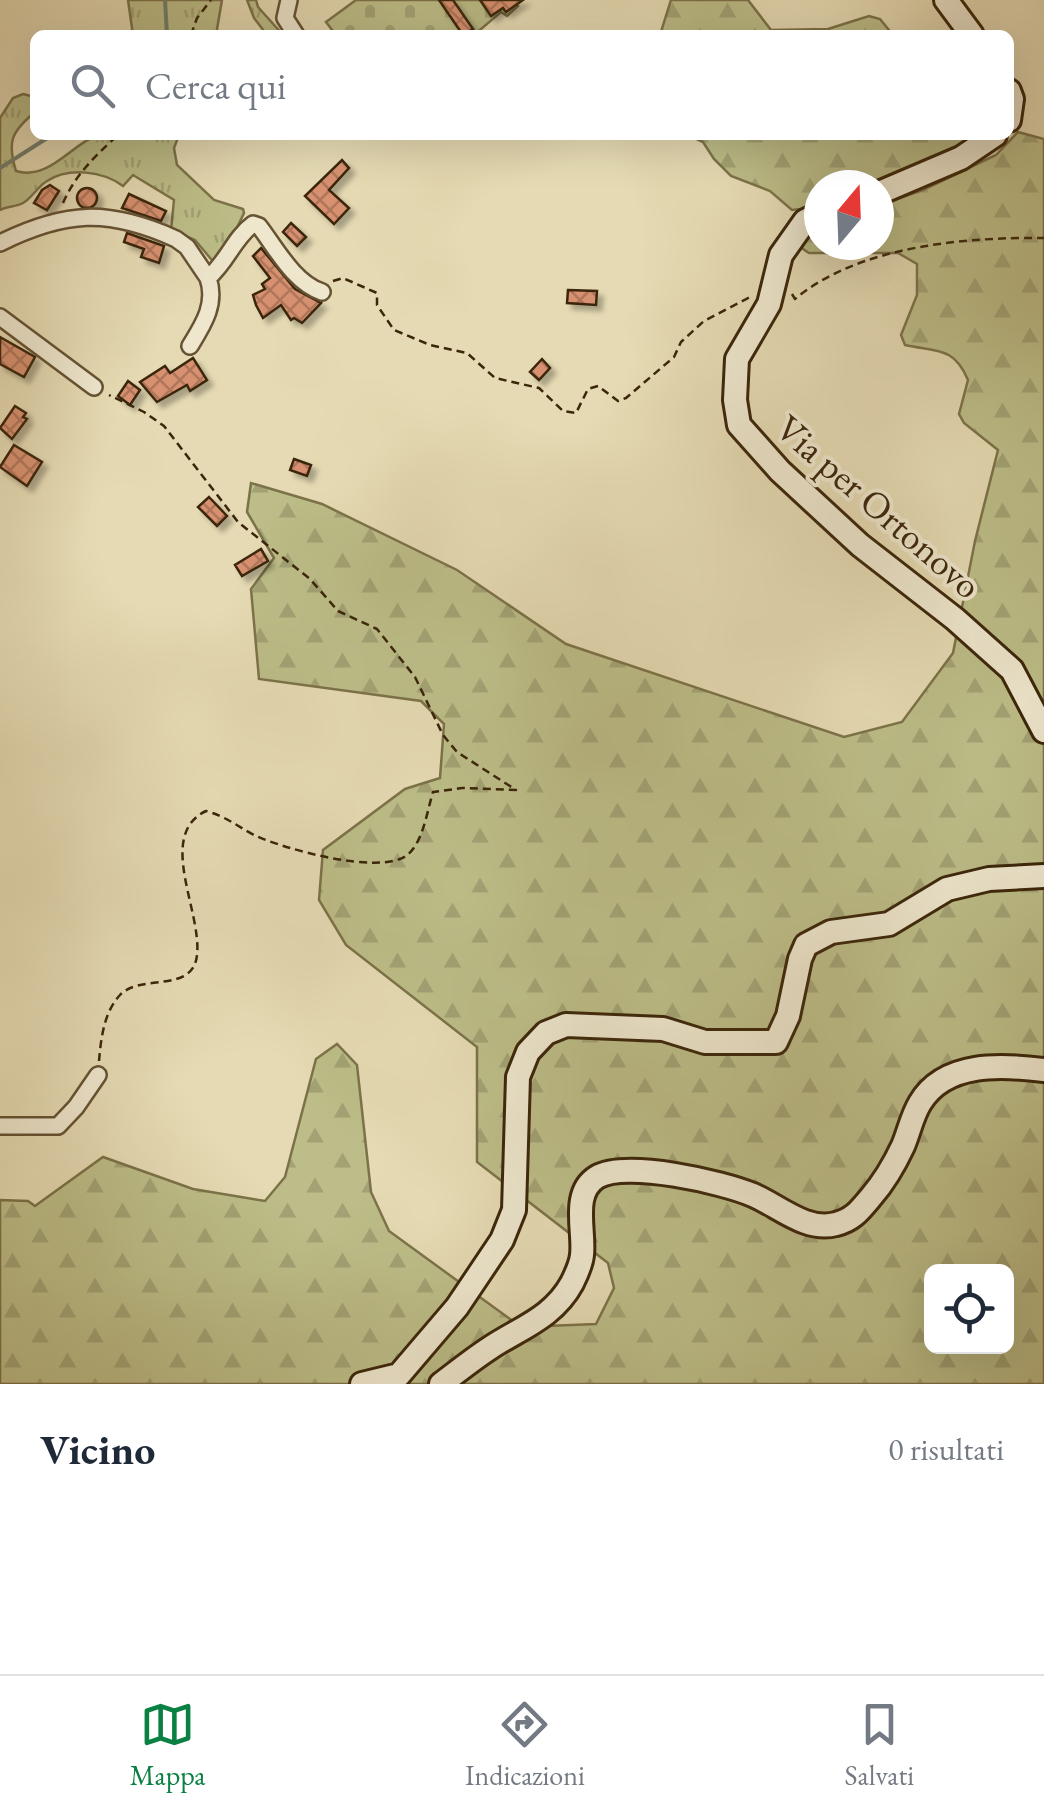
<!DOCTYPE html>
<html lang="it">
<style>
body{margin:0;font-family:"EB Garamond",serif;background:#f6f6f7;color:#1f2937}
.controls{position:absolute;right:30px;bottom:30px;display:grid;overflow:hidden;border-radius:15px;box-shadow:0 10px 40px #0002}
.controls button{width:90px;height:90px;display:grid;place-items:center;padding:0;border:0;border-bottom:2px solid #e0e1e3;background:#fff;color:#1f2937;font:50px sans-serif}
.compass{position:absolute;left:804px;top:170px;width:90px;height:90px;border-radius:50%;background:#fff;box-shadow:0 10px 40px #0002;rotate:19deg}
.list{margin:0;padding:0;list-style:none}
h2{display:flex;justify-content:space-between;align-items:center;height:130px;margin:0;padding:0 40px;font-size:42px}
h2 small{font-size:32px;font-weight:400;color:#747a83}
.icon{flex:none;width:55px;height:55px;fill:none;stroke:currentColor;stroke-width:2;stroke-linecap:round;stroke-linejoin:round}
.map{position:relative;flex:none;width:1044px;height:1384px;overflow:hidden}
.search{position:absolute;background:#fff;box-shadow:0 10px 40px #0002;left:30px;right:30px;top:30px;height:110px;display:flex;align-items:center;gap:25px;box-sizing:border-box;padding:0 35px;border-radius:15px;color:#747a83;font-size:38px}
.sheet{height:290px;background:#fff}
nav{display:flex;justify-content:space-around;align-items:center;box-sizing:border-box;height:140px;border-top:2px solid #e0e1e3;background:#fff;font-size:28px;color:#747a83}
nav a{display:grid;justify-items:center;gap:5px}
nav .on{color:#0b8043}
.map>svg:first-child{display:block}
</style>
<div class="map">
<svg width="1044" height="1384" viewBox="0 0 1044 1384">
<defs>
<pattern id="grass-tufts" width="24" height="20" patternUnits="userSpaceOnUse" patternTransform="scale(2.5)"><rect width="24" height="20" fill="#bcbd88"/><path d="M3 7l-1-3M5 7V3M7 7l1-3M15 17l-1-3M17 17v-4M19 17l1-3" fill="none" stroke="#a2a274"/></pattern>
<pattern id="forest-firs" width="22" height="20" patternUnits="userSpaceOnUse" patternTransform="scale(2.5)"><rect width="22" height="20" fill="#bcbd88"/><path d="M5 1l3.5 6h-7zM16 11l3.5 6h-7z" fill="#a2a274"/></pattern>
<pattern id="cemetery-stones" width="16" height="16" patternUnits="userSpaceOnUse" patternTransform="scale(2.5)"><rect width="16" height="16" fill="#bcbd88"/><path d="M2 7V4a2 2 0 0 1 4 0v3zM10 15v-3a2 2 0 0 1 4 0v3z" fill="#a2a274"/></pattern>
<pattern id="building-cross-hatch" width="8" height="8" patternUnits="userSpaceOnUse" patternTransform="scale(2.5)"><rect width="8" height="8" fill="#d79170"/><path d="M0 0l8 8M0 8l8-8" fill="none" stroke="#b0765a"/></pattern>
<filter id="shadow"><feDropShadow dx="5.5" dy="5.5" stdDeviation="2.5" flood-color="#0004"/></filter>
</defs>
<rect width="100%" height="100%" fill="#e5dab3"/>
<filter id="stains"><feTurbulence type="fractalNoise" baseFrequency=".002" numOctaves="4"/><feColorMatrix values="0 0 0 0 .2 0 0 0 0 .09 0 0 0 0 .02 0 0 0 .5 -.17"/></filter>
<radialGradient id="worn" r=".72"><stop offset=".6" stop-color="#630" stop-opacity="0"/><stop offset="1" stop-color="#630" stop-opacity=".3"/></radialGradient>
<path fill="url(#grass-tufts)" stroke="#7c7249" stroke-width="2.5" d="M128,0h94l-6,35h-83z
M247,0h9l2,7 25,28h-16l-13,-17z
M23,94l12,3v15c-24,20 -28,30 -19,59 33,10 55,-27 82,-36 15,-5 62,0 81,0l-5,13 3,17 37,35 29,9 1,4 -23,48 -5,4 -21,-25 -24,-10 3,-30 -41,-25 -10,11c-20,-15 -54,-19 -76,-5 -10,6 -15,17 -24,22 -7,4 -15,3 -23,7v-92l13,-20z"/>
<path fill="url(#forest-firs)" stroke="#7c7249" stroke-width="2.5" fill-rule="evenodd" d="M671,0h77l23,30 57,-1 41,-13 11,3 13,16h-233z
M1018,132l26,7v1245h-1044v-184l28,1 7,5 68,-49 90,32 72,12 20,-24 31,-118 21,-15 20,21 14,127 18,39 132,96 75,-3 18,-36 -6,-25 -131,-101v-115l-131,-102 -27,-45 4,-50 82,-61 35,-11 4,-54 -23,-23 -162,-22 -8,-90 23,-31 -27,-46 4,-29 71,21 135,66 109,74 278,93 58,-15 51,-69 22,-112 23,-91 -34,-27 -5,-9 9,-34c-14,-34 -32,-28 -63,-35l-4,-10 16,-40v-31l-19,-11h-89l-9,-6 3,-14 16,-8v20h60v-40l44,-15 73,-35zM932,1272h74v74h-74z
M688,135h287l-18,15 -79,35h-59v22l-27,3 -22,-19 -39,-15 -17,-17 -11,-17z"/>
<path fill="url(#cemetery-stones)" stroke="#7c7249" stroke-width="2.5" d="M356,0h156l6,6 -11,10 -6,-4 -27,23h-138l-10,-13z"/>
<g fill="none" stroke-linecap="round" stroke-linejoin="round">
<path stroke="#727f6f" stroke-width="4" d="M165,0l2,35
M0,168l52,-33"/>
</g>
<path fill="url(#building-cross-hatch)" stroke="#3b260a" stroke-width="2.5" filter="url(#shadow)" d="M439,0h14l20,29 -10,6z
M480,0h43l-17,12 -3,-4 -12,8z
M342,160l7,8 -20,22 20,18 -15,16 -29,-28z
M50,185l9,6 -12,19 -13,-7 8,-13z
M77 198a10 10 0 1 1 20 0a10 10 0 1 1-20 0Z
M129,194l37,17 -5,10 -39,-13z
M291,223l15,14 -9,9 -14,-14z
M127,233l37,13 -5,17 -18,-6 3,-8 -20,-7z
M261,248l34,41 26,14 -19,20 -8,-5 -3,2 -10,-15 -18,13 -7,-13 -3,-10 12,-6 -3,-5 8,-6 -17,-22z
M568,290l29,1 -1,14 -29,-2z
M0,337l35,20 -11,20 -24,-13z
M193,358l14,22 -17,11 -3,-6 -30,17 -17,-20 25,-16 5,7z
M542,359l8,9 -11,12 -9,-8z
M128,381l12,9 -10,15 -12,-9z
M15,406l11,7 -3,4 4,2 -15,20 -12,-11z
M14,445l28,17 -15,24 -27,-19z
M294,459l17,6 -4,11 -17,-6z
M209,497l18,19 -10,10 -19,-19z
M261,549l7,12 -26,15 -7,-11z"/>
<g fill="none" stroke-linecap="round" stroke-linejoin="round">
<g stroke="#665334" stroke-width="20">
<path id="street" d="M289,0l-4,18 11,17
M0,243c65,-32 108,-35 176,-4l11,8 21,31c19,-16 26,-40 45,-54l6,2c17,22 35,57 63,66
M0,317l94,70
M190,346c13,-21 27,-42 18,-68
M0,1126h58l18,-19 22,-32"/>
</g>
<g stroke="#3b260a" stroke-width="28">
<path id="secondary" d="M946,0l26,35
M1009,91l3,8 -3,21
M879,193l82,-35 34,-23
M819,214l-14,7 -24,34 -12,49 -32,55 -2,41 4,25 41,46 80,74 95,74 57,51 32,61
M362,1384l37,-9 58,-68 45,-67 12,-30 4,-133 10,-25 18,-19 20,-8 97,4 42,13h71l12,-26 12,-57 6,-14 25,-13 58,-8 58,-35 42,-10 55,-3
M441,1384c16,-12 32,-25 49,-36 30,-20 63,-30 82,-65 4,-8 9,-18 10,-28 3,-24 -11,-62 15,-78 29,-17 125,5 156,18 26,11 53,37 83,29 17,-4 24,-14 35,-27 13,-15 24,-34 32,-51 6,-14 9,-30 17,-43 25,-42 82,-38 124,-33"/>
</g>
<path stroke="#3b260a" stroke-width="2.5" stroke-dasharray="8 5" stroke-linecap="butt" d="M191,35l6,-17 14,-18
M63,203c12,-28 33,-48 55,-68
M333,281l10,-3 34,15v12l17,25 36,15 37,8 28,25 44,10 24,23 13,2 12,-24 10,-3 20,15 8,-3 48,-41 7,-15 23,-21 48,-25
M792,294l3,5c63,-53 170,-62 249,-61
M99,1061c2,-23 5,-49 21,-66 21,-22 73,-1 77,-40 5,-44 -41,-120 9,-144 19,5 31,15 48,24 30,14 123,40 152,21 17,-12 21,-45 27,-64l29,-4 54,2 -59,-38 -14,-17 -28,-58 -38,-48 -39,-18 -28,-32 -72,-57 -74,-96 -20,-14 -35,-17"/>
<use href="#street" stroke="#eee7ce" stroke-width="15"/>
<use href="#secondary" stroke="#eee7ce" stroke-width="22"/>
</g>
<g text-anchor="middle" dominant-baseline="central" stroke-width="8" stroke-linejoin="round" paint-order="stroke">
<g font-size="38" fill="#3b260a" stroke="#eee7ce">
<text transform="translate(879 506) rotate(41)">Via per Ortonovo</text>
</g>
</g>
<rect width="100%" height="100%" filter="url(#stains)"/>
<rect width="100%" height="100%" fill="url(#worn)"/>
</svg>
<div class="controls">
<button><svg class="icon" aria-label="locate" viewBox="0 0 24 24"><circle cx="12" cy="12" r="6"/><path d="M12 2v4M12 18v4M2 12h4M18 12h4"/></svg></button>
</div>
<svg class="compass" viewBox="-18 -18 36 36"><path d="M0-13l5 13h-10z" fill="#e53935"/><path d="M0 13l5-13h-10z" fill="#747a83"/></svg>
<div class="search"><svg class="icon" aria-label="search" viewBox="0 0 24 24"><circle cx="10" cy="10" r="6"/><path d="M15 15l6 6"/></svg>Cerca qui</div>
</div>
<section class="sheet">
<h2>Vicino<small>0 risultati</small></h2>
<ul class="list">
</ul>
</section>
<nav>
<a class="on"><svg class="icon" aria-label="map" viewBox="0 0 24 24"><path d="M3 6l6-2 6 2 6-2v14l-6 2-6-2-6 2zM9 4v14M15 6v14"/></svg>Mappa</a>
<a><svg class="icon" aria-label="directions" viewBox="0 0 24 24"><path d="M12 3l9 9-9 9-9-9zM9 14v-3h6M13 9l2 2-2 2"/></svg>Indicazioni</a>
<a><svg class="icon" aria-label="saved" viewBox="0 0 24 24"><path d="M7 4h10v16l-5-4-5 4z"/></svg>Salvati</a>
</nav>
